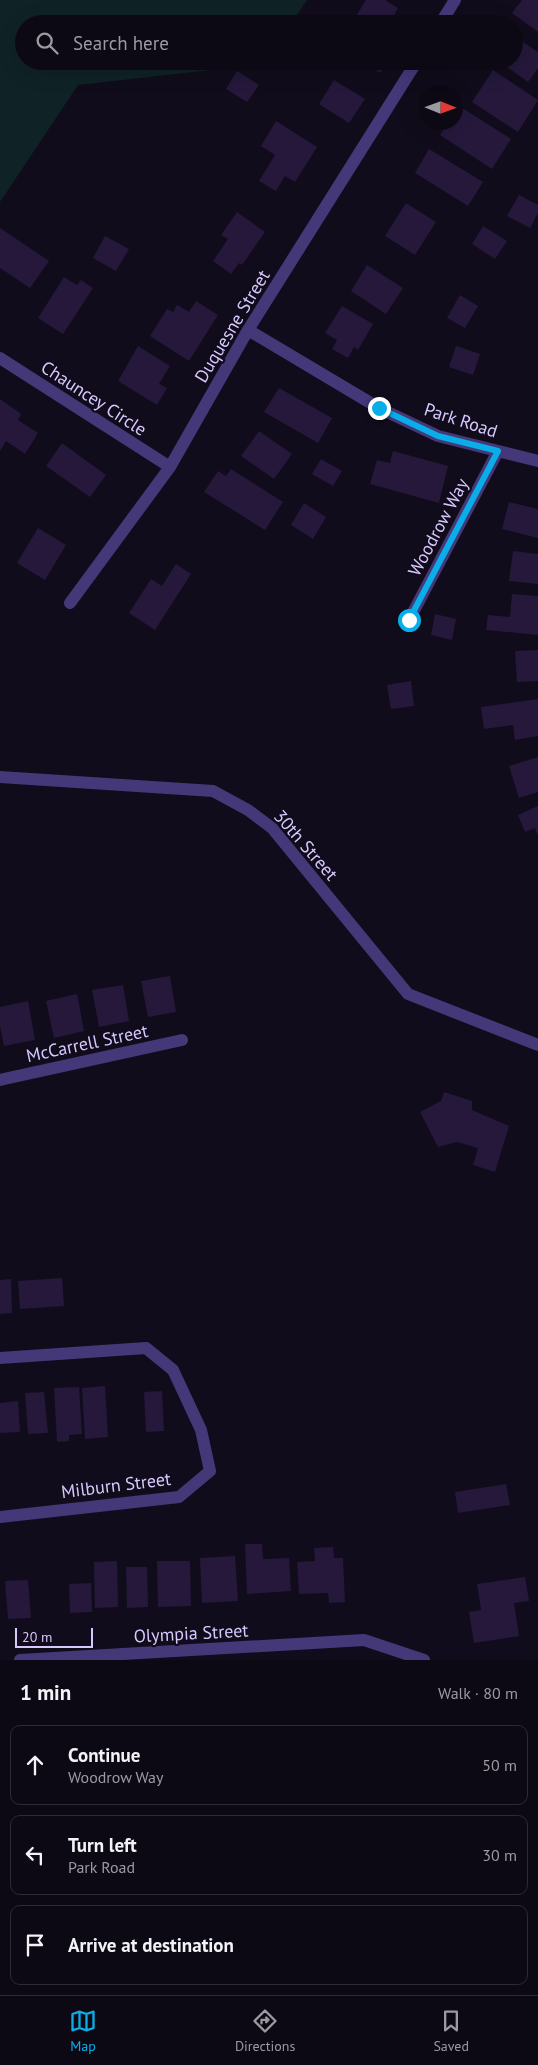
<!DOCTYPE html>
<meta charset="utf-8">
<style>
body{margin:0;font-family:"PT Sans",sans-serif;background:#1b1722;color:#f1f3f6}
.compass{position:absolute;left:418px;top:85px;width:45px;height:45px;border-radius:50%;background:#0d0914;box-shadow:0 5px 20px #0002;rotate:91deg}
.scale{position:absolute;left:15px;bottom:12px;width:78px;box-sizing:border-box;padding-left:5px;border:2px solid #d7c8fd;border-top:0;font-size:14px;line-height:18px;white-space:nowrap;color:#d7c8fd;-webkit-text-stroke:4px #110c1b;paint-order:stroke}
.stop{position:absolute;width:15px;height:15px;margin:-11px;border:4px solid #09ade8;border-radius:50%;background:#fff}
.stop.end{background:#09ade8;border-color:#fff;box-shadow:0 1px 5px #0008}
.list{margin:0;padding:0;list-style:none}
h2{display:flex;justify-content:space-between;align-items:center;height:65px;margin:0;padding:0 20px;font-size:21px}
h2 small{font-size:16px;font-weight:400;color:#9a9aa0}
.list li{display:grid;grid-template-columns:32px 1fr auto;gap:15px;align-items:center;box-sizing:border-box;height:80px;margin:0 10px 10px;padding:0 10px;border:1px solid #2d2a34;border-radius:10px}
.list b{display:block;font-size:19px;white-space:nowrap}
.list p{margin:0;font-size:16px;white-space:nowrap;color:#9a9aa0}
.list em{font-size:16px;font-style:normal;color:#9a9aa0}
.icon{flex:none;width:28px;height:28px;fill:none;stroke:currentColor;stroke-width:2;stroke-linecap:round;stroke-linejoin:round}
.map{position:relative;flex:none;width:538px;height:1660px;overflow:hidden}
.search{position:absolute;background:#0d0914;box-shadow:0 5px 20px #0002;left:15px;right:15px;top:15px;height:55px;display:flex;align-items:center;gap:12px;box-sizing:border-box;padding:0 18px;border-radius:28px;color:#9a9aa0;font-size:19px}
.sheet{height:335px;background:#0d0914}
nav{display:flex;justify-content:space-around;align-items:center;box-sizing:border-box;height:70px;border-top:1px solid #2d2a34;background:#0d0914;font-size:14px;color:#9a9aa0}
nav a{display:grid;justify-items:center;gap:2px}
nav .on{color:#09ade8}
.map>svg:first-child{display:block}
</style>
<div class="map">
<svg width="538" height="1660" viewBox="0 0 538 1660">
<rect width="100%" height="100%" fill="#110c1b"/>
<path fill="#0f2225" d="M0,0h307l-16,24h-267v37h243l-2,3 -187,21 -78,117z"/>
<path fill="#25183b" d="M366,0h19l13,8 -9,16h-38z
M522,0h16v32l-26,-19z
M514,36l24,16v16l-10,14 -29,-21h15z
M361,61h25l1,1 -7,11z
M493,70l45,30 -20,32 -46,-30z
M237,71l22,14 -12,17 -21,-13z
M334,80l31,19 -16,24 -30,-19z
M459,106l52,33 -19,30 -52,-34 8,-13h8v-11z
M276,121l41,26 -22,35 -10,-6 -9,15 -17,-10 16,-26 -14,-9z
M429,149l54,33 -15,24 -53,-33z
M519,195l19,10v8l-8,15 -23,-12z
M406,203l30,19 -21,33 -30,-19z
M237,212l28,20 -23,33 -3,-2 -8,11 -18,-13 15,-22 -7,-4z
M483,226l24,15 -12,18 -23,-15z
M0,228l49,33 -19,27 -30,-20z
M105,236l24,13 -13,22 -23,-13z
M367,265l36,23 -17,26 -35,-23z
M64,277l13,8 4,-5 12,8 -30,46 -25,-16z
M460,295l18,11 -13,22 -18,-10z
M196,301l22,14 -29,46 -39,-25 17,-27 6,3 4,-7 12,7z
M342,306l31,18 -15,26 -4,-3 -6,11 -16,-9 5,-9 -12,-7z
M138,346l32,20 -11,18 8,4 -10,17 -39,-24z
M456,346l24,8 -7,21 -24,-8z
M279,388l53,30 -14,25 -54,-31z
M0,399l21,15 -3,6 20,13 -13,21 -19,-13 -6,10z
M259,431l33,23 -18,25 -33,-23z
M62,443l44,32 -16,22 -44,-31z
M393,451l55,15 -9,37 -69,-19 7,-24 13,3z
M321,459l21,12 -9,15 -21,-12z
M231,469l52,33 -18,28 -61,-38 14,-21 8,5z
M509,502l29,7v29l-36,-9z
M304,503l22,14 -13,22 -22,-14z
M38,528l28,17 -21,35 -28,-17z
M513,551l25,3v30l-29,-3z
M176,564l15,10 -36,56 -26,-17 22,-34 11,7z
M512,594l26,2v39l-52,-5 2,-15 22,2z
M435,614l21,5 -4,21 -21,-5z
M538,650v31l-21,1 -2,-31z
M411,681l3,25 -23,3 -4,-24z
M538,699v37l-23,4 -2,-15 -29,4 -3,-22z
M538,757v35l-19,6 -10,-32z
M538,806v30l-3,-8 -10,4 -7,-17z
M170,976l6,36 -28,5 -7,-36z
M123,985l6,36 -30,6 -7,-37z
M77,994l7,37 -30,7 -8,-37z
M28,1001l7,39 -31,6 -4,-20v-19z
M444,1092l28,9v9l37,16 -14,46 -22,-7 5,-17 -21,-6 -19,5 -18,-35 21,-11z
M62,1278l2,28 -44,3 -2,-28z
M11,1279l1,34 -12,1v-34z
M105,1386l3,51 -23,2 -3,-51z
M79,1387l3,47 -13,1v6l-12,1 -3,-54z
M162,1391l2,40 -18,1 -2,-40z
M44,1392l4,41 -20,1 -3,-41z
M18,1401l2,31 -20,1v-30z
M506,1484l4,21 -52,8 -3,-21z
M245,1544h17l1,15 26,-1 2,33 -44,3z
M333,1547l1,11h9l2,44 -16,1 -1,-10 -29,1 -2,-32 18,-1 -1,-13z
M235,1556l3,45 -36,2 -2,-45z
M117,1561l1,46 -23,1 -1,-46z
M157,1561h33l1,45 -33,1z
M126,1567h21l1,40 -21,1z
M525,1577l4,24 -15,2 5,33 -45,7 -5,-31 12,-2 -4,-26z
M28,1580l3,38 -23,1 -3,-38z
M91,1583l1,29 -22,1 -1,-29z"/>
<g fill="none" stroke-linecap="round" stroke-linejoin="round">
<path stroke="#453879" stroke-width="12" d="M440,24l15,-24
M248,330l131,78 59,28 100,25
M0,358l170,109
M70,603l100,-136 78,-137 169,-269
M409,620l89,-169
M0,777l213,14 35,19 24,18 136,166 130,51
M0,1080l182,-40
M0,1358l146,-10 27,22 28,60 9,41 -31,26 -179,20
M20,1660l344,-20 60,20"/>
</g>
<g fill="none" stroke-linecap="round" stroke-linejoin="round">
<path stroke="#09ade8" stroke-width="6" d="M379,408l59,28 60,15 -89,169"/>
</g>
<g text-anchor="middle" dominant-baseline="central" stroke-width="4.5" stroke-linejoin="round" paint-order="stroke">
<g font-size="18" fill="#d7c8fd" stroke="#110c1b">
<text transform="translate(232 326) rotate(-59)">Duquesne Street</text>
<text transform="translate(94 398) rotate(33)">Chauncey Circle</text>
<text transform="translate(461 420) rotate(18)">Park Road</text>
<text transform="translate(438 527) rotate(-62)">Woodrow Way</text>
<text transform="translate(306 845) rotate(49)">30th Street</text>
<text transform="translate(87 1043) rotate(-12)">McCarrell Street</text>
<text transform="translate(116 1485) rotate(-7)">Milburn Street</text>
<text transform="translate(191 1633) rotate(-3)">Olympia Street</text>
</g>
</g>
</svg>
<svg class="compass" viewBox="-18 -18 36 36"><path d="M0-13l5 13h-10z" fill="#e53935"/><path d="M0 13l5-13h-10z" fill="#9a9aa0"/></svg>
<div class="scale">20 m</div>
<div class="stop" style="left:409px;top:620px"></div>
<div class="stop end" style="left:379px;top:408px"></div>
<div class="search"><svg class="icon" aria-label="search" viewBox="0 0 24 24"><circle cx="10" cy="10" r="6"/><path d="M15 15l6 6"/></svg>Search here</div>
</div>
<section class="sheet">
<h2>1 min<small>Walk · 80 m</small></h2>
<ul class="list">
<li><svg class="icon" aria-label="ahead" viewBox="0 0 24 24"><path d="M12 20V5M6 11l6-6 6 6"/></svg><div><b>Continue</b><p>Woodrow Way</p></div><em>50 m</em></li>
<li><svg class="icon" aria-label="left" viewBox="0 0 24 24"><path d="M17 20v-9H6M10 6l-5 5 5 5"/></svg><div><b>Turn left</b><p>Park Road</p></div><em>30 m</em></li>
<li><svg class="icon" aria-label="arrive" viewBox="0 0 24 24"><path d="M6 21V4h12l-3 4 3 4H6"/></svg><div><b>Arrive at destination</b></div></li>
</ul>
</section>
<nav>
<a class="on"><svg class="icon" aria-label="map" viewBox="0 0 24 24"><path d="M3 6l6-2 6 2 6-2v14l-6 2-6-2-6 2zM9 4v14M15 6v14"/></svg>Map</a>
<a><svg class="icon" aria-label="directions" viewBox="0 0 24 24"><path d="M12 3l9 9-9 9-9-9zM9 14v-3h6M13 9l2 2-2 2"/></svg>Directions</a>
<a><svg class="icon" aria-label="saved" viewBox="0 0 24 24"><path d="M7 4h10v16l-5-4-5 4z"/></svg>Saved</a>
</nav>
